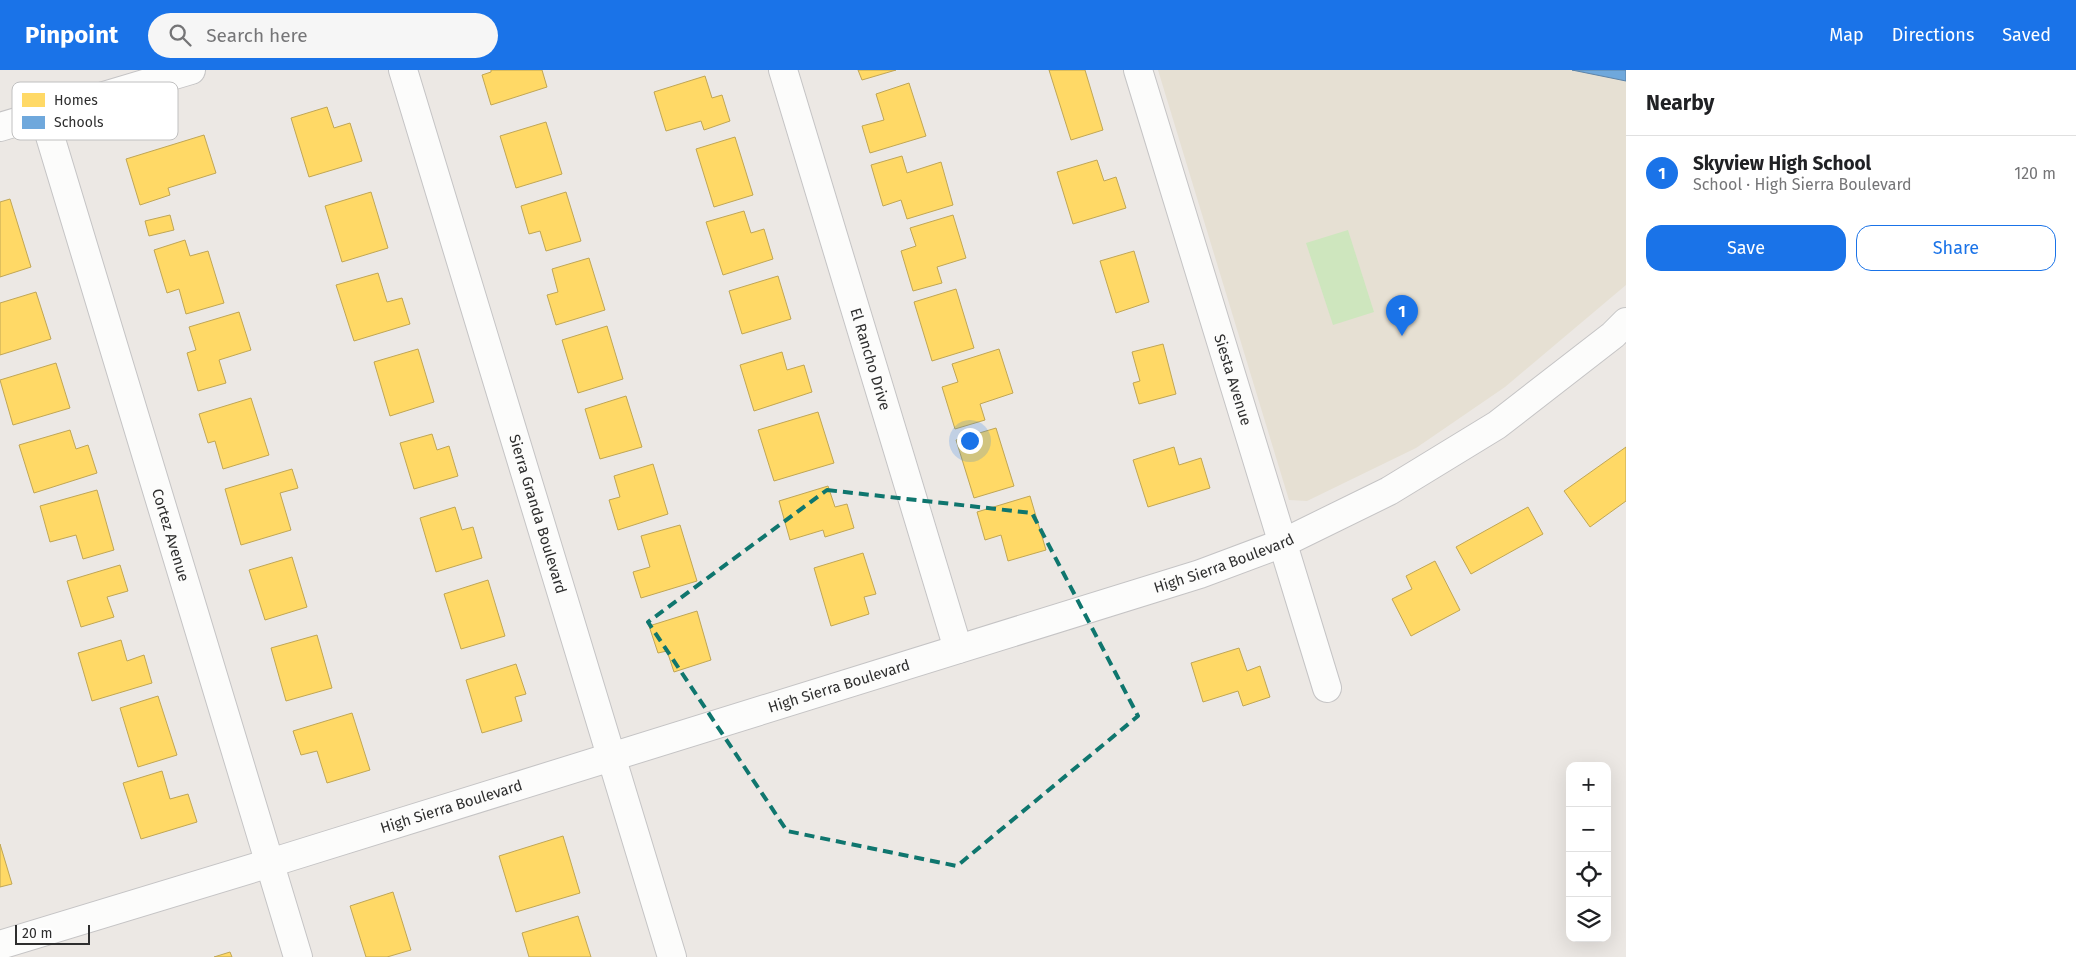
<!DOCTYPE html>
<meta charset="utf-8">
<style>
body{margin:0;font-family:"Fira Sans",sans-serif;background:#f6f6f6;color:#202124}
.controls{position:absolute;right:15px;bottom:15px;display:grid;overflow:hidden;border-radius:10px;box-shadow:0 5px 20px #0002}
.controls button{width:45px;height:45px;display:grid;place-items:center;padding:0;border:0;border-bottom:1px solid #e0e0e0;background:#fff;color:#202124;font:25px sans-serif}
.scale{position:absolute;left:15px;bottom:12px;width:75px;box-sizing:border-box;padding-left:5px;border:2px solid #2e2e2e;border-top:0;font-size:14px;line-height:18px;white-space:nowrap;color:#2e2e2e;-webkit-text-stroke:4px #fff;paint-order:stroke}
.you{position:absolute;left:969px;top:370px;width:18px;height:18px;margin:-12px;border:4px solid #fff;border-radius:50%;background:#1a73e8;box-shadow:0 0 0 8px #1a73e833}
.badge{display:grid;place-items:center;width:32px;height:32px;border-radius:50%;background:#1a73e8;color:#fff;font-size:16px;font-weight:700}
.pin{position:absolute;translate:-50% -41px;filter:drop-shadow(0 1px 2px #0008)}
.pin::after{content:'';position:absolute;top:26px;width:18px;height:15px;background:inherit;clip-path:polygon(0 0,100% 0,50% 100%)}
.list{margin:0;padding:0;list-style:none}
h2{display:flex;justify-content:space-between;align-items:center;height:65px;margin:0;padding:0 20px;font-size:21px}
h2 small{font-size:16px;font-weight:400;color:#757577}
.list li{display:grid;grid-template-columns:32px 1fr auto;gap:15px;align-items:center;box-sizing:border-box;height:75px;padding:0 20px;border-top:1px solid #e0e0e0}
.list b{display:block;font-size:19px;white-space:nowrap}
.list p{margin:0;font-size:16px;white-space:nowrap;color:#757577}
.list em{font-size:16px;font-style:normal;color:#757577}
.actions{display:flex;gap:10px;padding:15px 20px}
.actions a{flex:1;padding:11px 0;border:1px solid #1a73e8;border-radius:15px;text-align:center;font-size:18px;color:#1a73e8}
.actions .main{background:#1a73e8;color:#fff}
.icon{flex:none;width:28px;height:28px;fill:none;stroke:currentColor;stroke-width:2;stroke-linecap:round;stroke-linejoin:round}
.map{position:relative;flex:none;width:1626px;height:887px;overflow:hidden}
header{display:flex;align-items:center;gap:30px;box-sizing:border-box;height:70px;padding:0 25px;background:#1a73e8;color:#fff}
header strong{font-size:24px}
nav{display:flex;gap:28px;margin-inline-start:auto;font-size:18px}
.search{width:350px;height:45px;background:#f6f6f6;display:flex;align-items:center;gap:12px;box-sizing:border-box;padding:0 18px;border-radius:28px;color:#757577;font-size:19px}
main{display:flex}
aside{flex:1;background:#fff}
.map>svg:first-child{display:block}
</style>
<header>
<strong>Pinpoint</strong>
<div class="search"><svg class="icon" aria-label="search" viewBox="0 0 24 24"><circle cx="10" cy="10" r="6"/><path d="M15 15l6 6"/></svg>Search here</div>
<nav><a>Map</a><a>Directions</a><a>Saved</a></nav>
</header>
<main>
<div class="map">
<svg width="1626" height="887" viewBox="0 0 1626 887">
<rect width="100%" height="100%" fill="#ece8e4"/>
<path fill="#e6e0d3" d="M1158,0h468v215l-121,102 -89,61 -109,53 -18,-1z"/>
<path fill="#cee6be" d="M1348,160l26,82 -41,13 -27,-82z"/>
<path fill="#ffd966" stroke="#c0a655" d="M491,0h51l5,17 -56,18 -9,-30 9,-3z
M858,0h38l-34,10z
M1049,0h36l18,60 -32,10z
M705,6l7,22 10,-3 8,26 -26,9 -3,-9 -35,10 -12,-39z
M909,13l17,53 -56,17 -8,-27 22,-6 -8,-26z
M327,37l7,21 16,-5 12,38 -53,16 -18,-59z
M546,52l16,52 -46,14 -16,-52z
M204,65l12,38 -48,15 2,7 -30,10 -14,-46z
M735,67l18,58 -39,12 -18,-58z
M902,86l5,17 34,-11 12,43 -46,14 -6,-19 -18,6 -12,-41z
M1097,90l7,21 12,-4 10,31 -53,16 -16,-52z
M371,122l17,56 -46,14 -17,-56z
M566,122l15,49 -35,10 -6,-20 -11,3 -8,-28z
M10,129l21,68 -31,10v-75z
M744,141l7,22 13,-4 9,30 -50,16 -17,-53z
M170,145l4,15 -25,6 -4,-15z
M953,145l13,43 -29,9 5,16 -29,8 -12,-40 15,-5 -6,-18z
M185,170l5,16 18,-5 16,52 -38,11 -7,-25 -12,4 -13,-43z
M1134,181l15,51 -33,11 -16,-52z
M589,188l16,52 -49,15 -9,-30 11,-3 -6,-23z
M378,203l9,29 15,-4 8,26 -56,17 -18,-56z
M778,206l13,43 -49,15 -13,-43z
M956,219l18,59 -42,13 -18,-59z
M36,222l15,47 -51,16v-52z
M239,242l12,38 -32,10 7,23 -28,8 -11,-38 9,-3 -7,-23z
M607,256l16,53 -45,14 -16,-53z
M1163,274l13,50 -37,10 -6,-21 7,-2 -8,-29z
M418,279l16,53 -44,14 -16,-54z
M999,279l14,44 -33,11 5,16 -30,9 -13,-42 16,-5 -6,-18z
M782,282l5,18 17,-5 8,27 -58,19 -14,-46z
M56,293l14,45 -57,17 -13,-45z
M626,326l16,51 -42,12 -15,-50z
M251,328l18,57 -46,14 -8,-28 -7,2 -9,-29z
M818,342l16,51 -60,18 -16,-51z
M996,358l18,58 -40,12 -18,-58z
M70,360l6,19 12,-4 9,28 -63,20 -15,-48z
M432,364l5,16 12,-4 9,30 -44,13 -14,-46z
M1174,377l5,18 22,-7 9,30 -62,19 -15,-47z
M1626,377v54l-36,26 -26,-36z
M653,394l15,50 -50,16 -9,-30 11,-3 -6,-21z
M292,399l6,19 -18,5 11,37 -50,15 -16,-56z
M828,416l7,21 12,-3 7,24 -29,9 -2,-7 -33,10 -11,-39z
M97,420l17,60 -31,9 -7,-24 -26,7 -10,-36z
M1030,426l16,54 -38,11 -7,-26 -16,5 -8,-28z
M455,437l7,23 11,-3 9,31 -46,14 -16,-54z
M1528,437l15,27 -72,40 -15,-27z
M680,455l17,56 -56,17 -8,-26 17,-5 -9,-31z
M863,483l13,41 -12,3 5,17 -38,12 -17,-58z
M292,487l15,50 -42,13 -16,-50z
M1435,491l25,49 -49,26 -19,-37 20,-10 -6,-13z
M120,495l8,26 -21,6 7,20 -33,10 -14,-46z
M488,510l17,56 -44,13 -17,-55z
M697,541l14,49 -37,12 -7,-21 -9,2 -9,-27z
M317,565l15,53 -46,13 -15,-53z
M121,570l6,21 17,-6 8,28 -60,18 -14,-48z
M1239,578l8,23 13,-5 10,31 -27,9 -5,-15 -35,11 -12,-39z
M516,594l10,30 -11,3 7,24 -40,12 -16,-53z
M158,626l19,59 -39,12 -18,-59z
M352,643l18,57 -43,13 -10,-32 -16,4 -8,-24z
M162,701l8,28 18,-5 9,28 -56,17 -18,-56z
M563,766l17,57 -64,19 -17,-56z
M0,774l12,40 -12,3z
M393,822l18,58 -24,7h-21l-16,-51z
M578,846l13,41h-62l-7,-24z
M230,882l2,5h-18z"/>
<path fill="#6fa8dc" stroke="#5c83a8" d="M1572,0h54v11z"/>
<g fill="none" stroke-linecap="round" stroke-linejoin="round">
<g stroke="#c5c4c5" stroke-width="30">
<g id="minor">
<path id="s1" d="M403,0l269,887"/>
<path id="s2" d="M783,0l175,579"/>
<path id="s3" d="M1138,0l189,618"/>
<path id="s4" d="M43,43l255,844"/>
<path d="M0,57l191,-57"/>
<path id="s5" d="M0,875l270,-82 930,-289 83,-31 106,-52 108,-66 116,-90 13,-13"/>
</g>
</g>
<use href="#minor" stroke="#fcfcfb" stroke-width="28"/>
</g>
<path fill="none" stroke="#0f766e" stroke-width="4" stroke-dasharray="10 6" stroke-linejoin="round" d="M827,420l205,23 106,203 -181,150 -170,-35 -139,-209z"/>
<g text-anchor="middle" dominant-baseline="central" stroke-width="5" stroke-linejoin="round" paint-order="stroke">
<g font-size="15" fill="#2e2e2e" stroke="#fff">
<text stroke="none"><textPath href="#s2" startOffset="302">El Rancho Drive</textPath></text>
<text stroke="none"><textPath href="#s3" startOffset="324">Siesta Avenue</textPath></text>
<text stroke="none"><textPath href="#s1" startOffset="464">Sierra Granda Boulevard</textPath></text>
<text stroke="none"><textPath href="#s4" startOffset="441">Cortez Avenue</textPath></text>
<text stroke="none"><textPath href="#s5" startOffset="1282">High Sierra Boulevard</textPath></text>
<text stroke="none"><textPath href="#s5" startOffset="878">High Sierra Boulevard</textPath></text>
<text stroke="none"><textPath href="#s5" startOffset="472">High Sierra Boulevard</textPath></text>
</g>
</g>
<rect x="12" y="12" width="166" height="58" rx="8" fill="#fff" stroke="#c0c0c0" stroke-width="1"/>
<rect x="22" y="23" width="23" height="14" fill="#ffd966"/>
<rect x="22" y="46" width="23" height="13" fill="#6fa8dc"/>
<g font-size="14" fill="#2e2e2e">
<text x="54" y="35">Homes</text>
<text x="54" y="57">Schools</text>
</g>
</svg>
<div class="controls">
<button>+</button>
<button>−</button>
<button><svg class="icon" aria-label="locate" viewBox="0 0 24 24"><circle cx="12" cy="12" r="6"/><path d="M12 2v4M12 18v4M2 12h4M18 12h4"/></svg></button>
<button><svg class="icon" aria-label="layers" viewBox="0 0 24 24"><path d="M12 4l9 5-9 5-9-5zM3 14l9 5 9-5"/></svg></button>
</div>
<div class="scale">20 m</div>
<div class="you"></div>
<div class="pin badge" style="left:1402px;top:266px">1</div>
</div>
<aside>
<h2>Nearby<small></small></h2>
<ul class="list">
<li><span class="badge">1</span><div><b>Skyview High School</b><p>School · High Sierra Boulevard</p></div><em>120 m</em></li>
</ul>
<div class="actions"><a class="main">Save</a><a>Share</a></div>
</aside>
</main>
